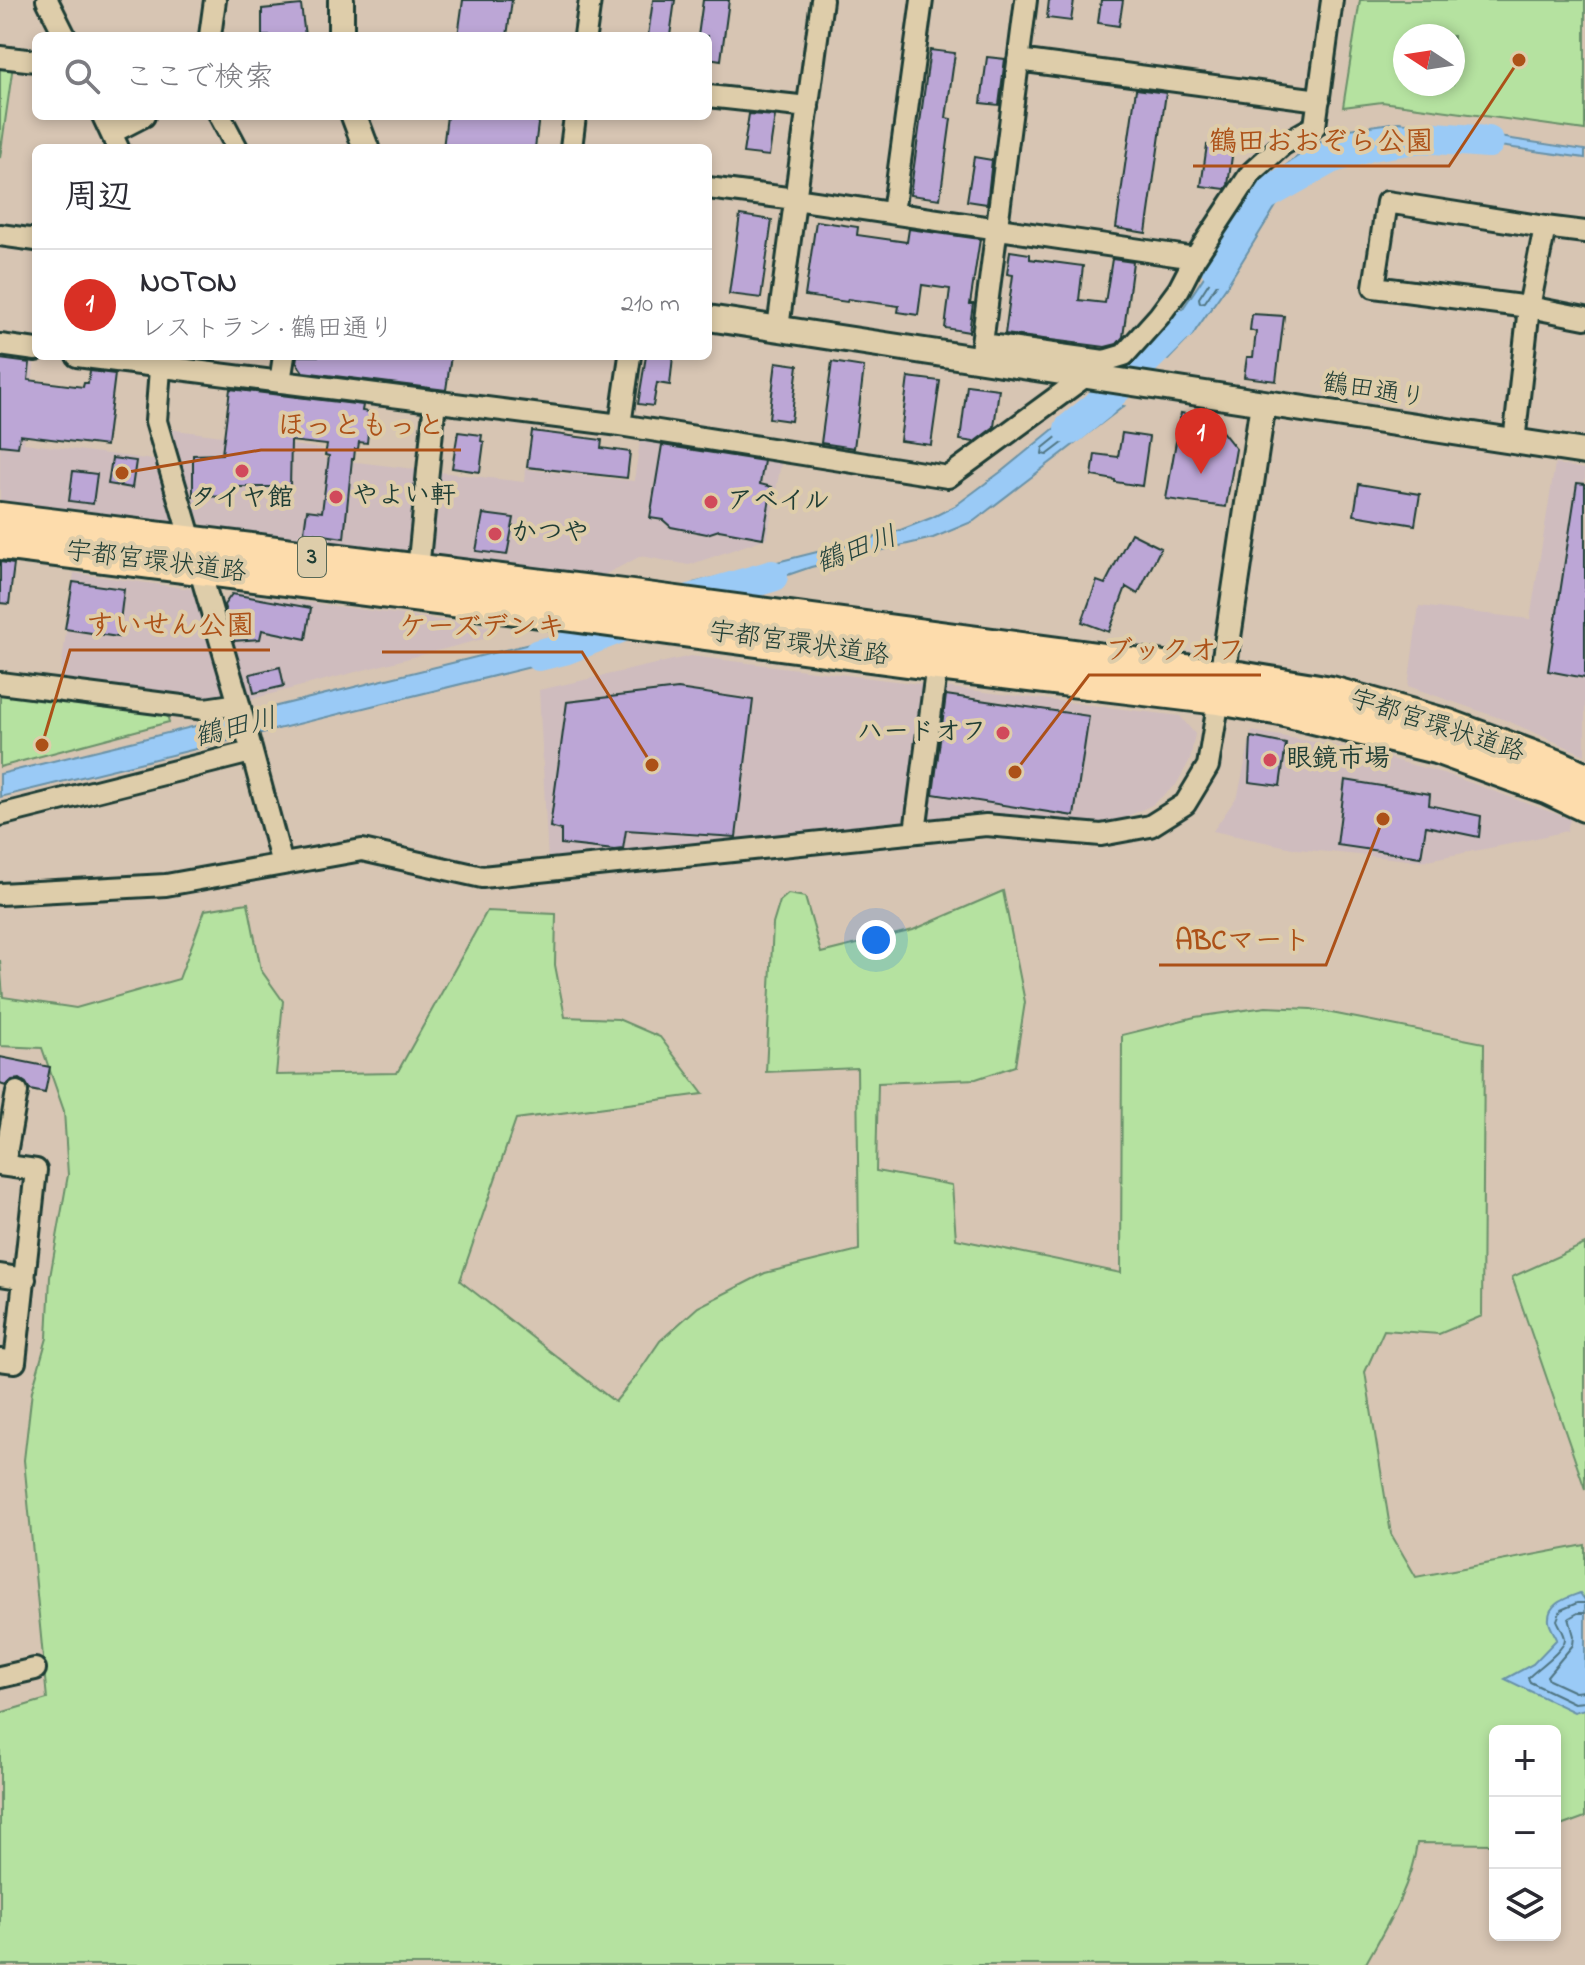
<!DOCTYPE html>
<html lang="ja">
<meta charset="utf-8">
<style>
body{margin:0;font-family:"Indie Flower","Klee One",sans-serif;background:#f7f7f7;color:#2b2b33}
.controls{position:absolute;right:24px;bottom:24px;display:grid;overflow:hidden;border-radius:12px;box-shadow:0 4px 12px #0003}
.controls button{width:72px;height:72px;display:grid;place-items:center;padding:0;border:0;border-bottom:2px solid #e1e1e2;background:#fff;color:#2b2b33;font:40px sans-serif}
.compass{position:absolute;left:1393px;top:24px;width:72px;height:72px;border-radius:50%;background:#fff;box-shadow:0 4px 12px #0003;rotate:282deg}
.you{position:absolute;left:876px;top:940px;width:28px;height:28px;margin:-20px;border:6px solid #fff;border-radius:50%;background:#1a73e8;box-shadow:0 0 0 12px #1a73e833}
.badge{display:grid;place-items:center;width:52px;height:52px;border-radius:50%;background:#d93025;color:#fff;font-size:26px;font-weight:700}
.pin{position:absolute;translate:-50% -66px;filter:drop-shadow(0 2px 4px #0008)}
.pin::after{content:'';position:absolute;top:42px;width:28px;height:24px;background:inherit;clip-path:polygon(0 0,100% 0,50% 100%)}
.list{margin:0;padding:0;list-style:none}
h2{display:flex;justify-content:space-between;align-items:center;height:104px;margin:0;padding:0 32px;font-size:34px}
h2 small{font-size:26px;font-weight:400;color:#7c7c81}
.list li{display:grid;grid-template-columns:52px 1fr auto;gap:24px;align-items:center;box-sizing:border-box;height:112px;padding:0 32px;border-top:2px solid #e1e1e2}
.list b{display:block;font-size:30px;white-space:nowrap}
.list p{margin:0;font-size:26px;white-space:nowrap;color:#7c7c81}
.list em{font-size:26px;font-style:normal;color:#7c7c81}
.icon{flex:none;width:44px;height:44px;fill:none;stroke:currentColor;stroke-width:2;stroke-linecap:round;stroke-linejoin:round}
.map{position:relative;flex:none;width:1585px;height:1965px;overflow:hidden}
.search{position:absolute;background:#fff;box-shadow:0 4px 12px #0003;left:32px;top:32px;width:680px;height:88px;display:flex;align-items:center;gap:20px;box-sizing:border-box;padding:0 28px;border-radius:12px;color:#7c7c81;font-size:30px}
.panel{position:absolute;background:#fff;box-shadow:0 4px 12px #0003;left:32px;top:144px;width:680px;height:216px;border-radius:12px}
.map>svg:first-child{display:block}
</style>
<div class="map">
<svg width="1585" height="1965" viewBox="0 0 1585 1965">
<rect width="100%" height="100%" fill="#d7c5b3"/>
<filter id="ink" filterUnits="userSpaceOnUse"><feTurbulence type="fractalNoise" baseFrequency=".0125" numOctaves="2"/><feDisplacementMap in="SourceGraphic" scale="16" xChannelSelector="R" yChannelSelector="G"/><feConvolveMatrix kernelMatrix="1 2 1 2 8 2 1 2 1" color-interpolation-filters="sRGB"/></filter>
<g filter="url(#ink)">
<path fill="#cfbcbe" d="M0,355l35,4 -11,84 137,18 20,70 -181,-23z
M168,429l155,20v9l201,24 1,-13 109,12 7,-46 141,23 -15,80 -78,27 -48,-9 -39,20 -392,-47 -17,-11z
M1555,464l30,5v286l-77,-34 -100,-35 11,-80 111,13z
M74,573l125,17 33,110 -173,-15z
M232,592l260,35 2,9 -246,64 -27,-95z
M691,656l489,60 15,18 -5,26 -14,25 -24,20 -47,22 -557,35 -9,-172z
M1252,731l101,18 93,25 124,45 -3,12 -57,13 -88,17 -125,-12 -84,-18 25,-36z"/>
<path fill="#b5e2a0" stroke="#6a906a" stroke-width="2" fill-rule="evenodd" d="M1360,0h225v130l-203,-28 -39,5zM1405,36h48v48h-48z
M0,64l13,1 -13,93z
M0,683l164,21 5,18 -169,45z
M1003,891l22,111 -10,64 -39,13 -98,4 -2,88 76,14 4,54 165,34 1,-238 73,-18 71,-10 45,2 173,34 -2,273 -43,18 -55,-4 -19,42 26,162 25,43 169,-32v272l-30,11v-97h-60v113l-78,-1c-6,44 -31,84 -52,122h-1365v-252l47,-14 -23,-239 8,-69 15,-53 3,-61 18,-102 -4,-64 -22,-63 -42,-2v-86l3,37 73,11 103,-29 26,-69 43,-7 13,67 22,31 -7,74 121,-2 90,-162 69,3 -1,51 10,52 53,2 42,18 43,57 -187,25 -56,162 155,121 19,-23 26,-38 38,-34 67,-34 94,-23 -2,-182 -91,4 7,-148 7,-23 8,-7 17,3 16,56 92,-23z
M1585,1244v245l-73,-212z"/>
<path fill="#9acaf6" stroke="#6992a8" stroke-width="2" d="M1399,122l186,28v8l-172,-24 -69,16 -32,15 -19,18 -17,23 -48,78 -35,50 -25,26 -23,-5 22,-23 103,-154 38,-30 41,-19z
M1089,400l35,6 -150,115 -41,17 -122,29 -67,23 -51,-7 172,-43 33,-9 33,-13 24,-12 47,-35z
M554,638l39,7 -46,18 -547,134v-23z
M1580,1593l5,7v109l-11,3 -69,-33 28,-15 24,-25c-2,-5 -8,-13 -8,-18 -2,-18 18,-23 31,-28z"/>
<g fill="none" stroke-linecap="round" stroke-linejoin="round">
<path stroke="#507582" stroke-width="2" d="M1233,248l4,2v4l-32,48 -5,1 -1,-5 31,-48z
M1095,409l4,3 -2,5 -50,38 -5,-1 1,-6 47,-38z
M1585,1603h-8l-16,7 -4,10c2,5 8,14 8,19 -1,12 -30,31 -37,39l2,4 44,21 11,-1
M1585,1613h-7l-9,5 5,18 -1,9 -26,31 2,4 26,12 10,-1"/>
<path stroke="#9acaf6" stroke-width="32" d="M1217,268l23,-50 17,-19 73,-41 41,-13 51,-8 66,5
M1070,429l28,-23 81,-80
M539,655l25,-6 122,-48 86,-25"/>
</g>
<path fill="#bca6d6" stroke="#1f3d34" stroke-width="2" d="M463,0h49l-5,36h-49z
M653,0h22l-5,36h-22z
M703,0h26l-8,60 -13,-2v-22h-10z
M1049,0h25l-3,21 -24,-3z
M1101,0h22l-4,26 -21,-3z
M301,5l4,31h-43v-27z
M930,50l25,3 -9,65 5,1 -11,80 -30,-4z
M987,57l18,2 -6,46 -18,-2z
M1136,89l30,4 -20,140 -30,-5z
M749,114l26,2 -6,40 -26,-3z
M447,116h92l-4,32h-92z
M1207,145l26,4 -5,36 -3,4 -24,-3z
M974,157l18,3 -5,44 -20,-3z
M740,215l32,5 -11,78 -32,-4z
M816,221l42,6 -1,8 50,7 2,-13 71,10 -10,65h3l-4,28 -24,-4 5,-39 -28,-4 -4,30 -20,-3 1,-6 -51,-7 -1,3 -42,-6z
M1010,251l20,3v5l53,7 -4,34 26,3 7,-44 21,3 -10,75 -6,7 -12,3 -100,-13 8,-59 -6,-1z
M1252,314l32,2 -8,65 -32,-4 3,-20h6l3,-25 -6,-2z
M297,356h154l-5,34 -143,-18 -7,-10z
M646,356h27l-3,29 -13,-2 -4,23 -15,-2z
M0,359l30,4 -2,17 55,7 1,-4h4l2,-12 25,3 -9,72 -86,-11 -2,12 -18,-2z
M776,362l22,3 -7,56 -22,-3z
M832,362l32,5 -10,81 -33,-5z
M908,377l32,4 -9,64 -31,-4z
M967,385l32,4 -5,38 -20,15 -14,-2z
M230,389l133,16 -1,6 8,1 -3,31 -8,-1 -1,7h-3l-1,10h-2l-8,79 -40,-6 3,-22 15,2 7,-56 -4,-1 2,-10 -36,-4 -1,46h-57v10l-40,-1v-41l29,-1z
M1181,413l31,6 24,30 -10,58 -60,-8z
M532,431l70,9 -1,8 29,4 -3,26 -100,-11z
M458,432l24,3 -1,6 3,1 -4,30 -28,-4z
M1122,433l27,4 -7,49 -27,-4v-2l-23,-4 3,-22 23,3z
M662,445l102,16 -4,23 12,3 -9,51 -44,-8 -12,4 -36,-7 -8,-7 -13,-2z
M112,458l24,3 -4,27 -24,-4z
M73,471l24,3 -4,30 -24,-3z
M1577,483l8,1v194l-37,-7z
M1359,484l61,10 -5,31 -61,-10z
M483,514l31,4 -7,37 -31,-4z
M1131,533l30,15 -23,46 -12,-7 -17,45 -27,-10 15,-41 8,3z
M0,562l14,2 -5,40 -9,-1z
M73,582l51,7 -6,48 -53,-8z
M232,594l79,14 -5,31 -44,-9 -2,9 -26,2 -10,-36z
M280,667l4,19 -30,7 -4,-19z
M678,689l75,11 -17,137 -110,-7 -3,19 -9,1 -53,-6v-14l-11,-3 17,-125z
M946,695l143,21 -15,100 -141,-22z
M1251,737l35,7 -6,42 -31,-4z
M1345,780l85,14 -1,11 52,11 -2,21 -53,-11 -5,31 -84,-12z
M0,1057l50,10 -5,26 -15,-3 -4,-7 -6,-4 -8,1 -6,6 -6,-2z"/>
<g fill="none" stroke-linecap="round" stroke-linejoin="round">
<g stroke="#1f3d34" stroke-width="26">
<path id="minor" d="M47,0l18,36
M210,36l5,-36
M585,36l5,-36
M0,57l36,4
M1018,60l301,40
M708,96l100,11
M103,116l15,32
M220,116l17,32
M111,133l33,-17
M571,148l4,-32
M708,188l87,11 400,59 56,-85 31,-28 33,-19 17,-126
M893,213l29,-213
M1545,227l-158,-25 -13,85 155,20 56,11
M0,235l36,5
M778,328l44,-328
M982,344l122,17 20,-6 35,-39 20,-27 16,-31
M0,345l36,5
M77,356l543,69 328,52 139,-102
M161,356l-5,65 83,283 43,160
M980,359l46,-359
M280,382l4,-26
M620,425l10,-69
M1514,442l15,-135 16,-80 40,5
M418,570l17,-169
M0,683l205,26 34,-5
M0,815l251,-63
M915,832l22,-168
M0,894l166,-9 196,-35 120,27 504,-52 115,10 49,-9 35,-22 23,-38 11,-68
M0,1165l36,5 -21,192 -15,-2
M4,1165l13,-73
M0,1275l25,4
M0,1677l35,-8"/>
</g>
<g stroke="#1f3d34" stroke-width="30">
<path id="tertiary" d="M341,36v-36
M354,116l12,32
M708,318l877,134
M1220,691l43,-288"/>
</g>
<g stroke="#1f3d34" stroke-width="38">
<path id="primary" d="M0,519l624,77 615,82 92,15 117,33 111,41 26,12
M0,543l572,72 365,49 282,34 62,11 155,38 113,41 36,17"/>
</g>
<use href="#minor" stroke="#decdaa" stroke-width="20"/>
<use href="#tertiary" stroke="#decdaa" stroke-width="24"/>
<use href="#primary" stroke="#fddcac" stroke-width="32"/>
</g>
</g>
<g fill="#d1495b" stroke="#decdaa" stroke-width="3">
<circle cx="242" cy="471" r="8"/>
<circle cx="336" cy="497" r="8"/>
<circle cx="711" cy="502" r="8"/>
<circle cx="495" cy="534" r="8"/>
<circle cx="1003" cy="733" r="8"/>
<circle cx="1270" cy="760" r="8"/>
</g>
<g text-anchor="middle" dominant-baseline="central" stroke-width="8" stroke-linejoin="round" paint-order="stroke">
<rect fill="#decdaa" stroke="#586857" stroke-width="2" x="298" y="537" width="28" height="40" rx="6"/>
<g font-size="24" font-weight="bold" fill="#1f3d34">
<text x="312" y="557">3</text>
</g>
<g font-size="26" fill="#1f3d34" stroke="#decdaa">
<text transform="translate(1374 392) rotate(9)">鶴田通り</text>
<text transform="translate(156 563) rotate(7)">宇都宮環状道路</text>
<text transform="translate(799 645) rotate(8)">宇都宮環状道路</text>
<text transform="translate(1437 727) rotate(18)">宇都宮環状道路</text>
</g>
<g font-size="26" font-weight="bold" fill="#1f3d34" stroke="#decdaa" text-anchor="start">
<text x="352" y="497">やよい軒</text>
<text x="242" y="499" text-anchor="middle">タイヤ館</text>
<text x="727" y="502">アベイル</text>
<text x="511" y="534">かつや</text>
<text x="987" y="733" text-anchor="end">ハードオフ</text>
<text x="1286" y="760">眼鏡市場</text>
</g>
<g font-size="28" font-style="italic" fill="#25443e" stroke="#decdaa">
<text transform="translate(857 551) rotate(-20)">鶴田川</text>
<text transform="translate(236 729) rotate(-14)">鶴田川</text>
</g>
</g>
<path fill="none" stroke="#ac5118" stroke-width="3" d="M1519 60L1449 166H1193M122 473L261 450H461M42 745L70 650H270M652 765L582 652H382M1015 772L1089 675H1261M1383 819L1326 965H1159"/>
<g fill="#ac5118" stroke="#decdaa" stroke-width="3">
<circle cx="1519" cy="60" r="8"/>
<circle cx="122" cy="473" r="8"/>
<circle cx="42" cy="745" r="8"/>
<circle cx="652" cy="765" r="8"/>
<circle cx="1015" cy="772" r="8"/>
<circle cx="1383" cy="819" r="8"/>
</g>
<g font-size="28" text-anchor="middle" font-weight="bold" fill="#ac5118" stroke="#decdaa" stroke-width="8" stroke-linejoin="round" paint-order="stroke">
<text x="1321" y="150">鶴田おおぞら公園</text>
<text x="361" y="434">ほっともっと</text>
<text x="170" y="634">すいせん公園</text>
<text x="482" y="635">ケーズデンキ</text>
<text x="1175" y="659">ブックオフ</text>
<text x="1243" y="949">ABCマート</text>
</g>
</svg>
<div class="controls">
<button>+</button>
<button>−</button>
<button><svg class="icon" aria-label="layers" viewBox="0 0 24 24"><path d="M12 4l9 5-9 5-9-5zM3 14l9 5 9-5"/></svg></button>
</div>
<svg class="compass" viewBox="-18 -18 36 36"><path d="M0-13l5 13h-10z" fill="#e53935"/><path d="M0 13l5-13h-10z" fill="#7c7c81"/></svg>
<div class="you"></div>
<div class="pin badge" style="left:1201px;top:474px">1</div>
<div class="search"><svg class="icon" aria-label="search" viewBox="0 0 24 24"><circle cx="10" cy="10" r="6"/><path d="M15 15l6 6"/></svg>ここで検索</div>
<section class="panel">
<h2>周辺<small></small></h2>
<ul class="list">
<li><span class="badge">1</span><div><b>NOTON</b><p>レストラン · 鶴田通り</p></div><em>210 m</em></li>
</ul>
</section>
</div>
